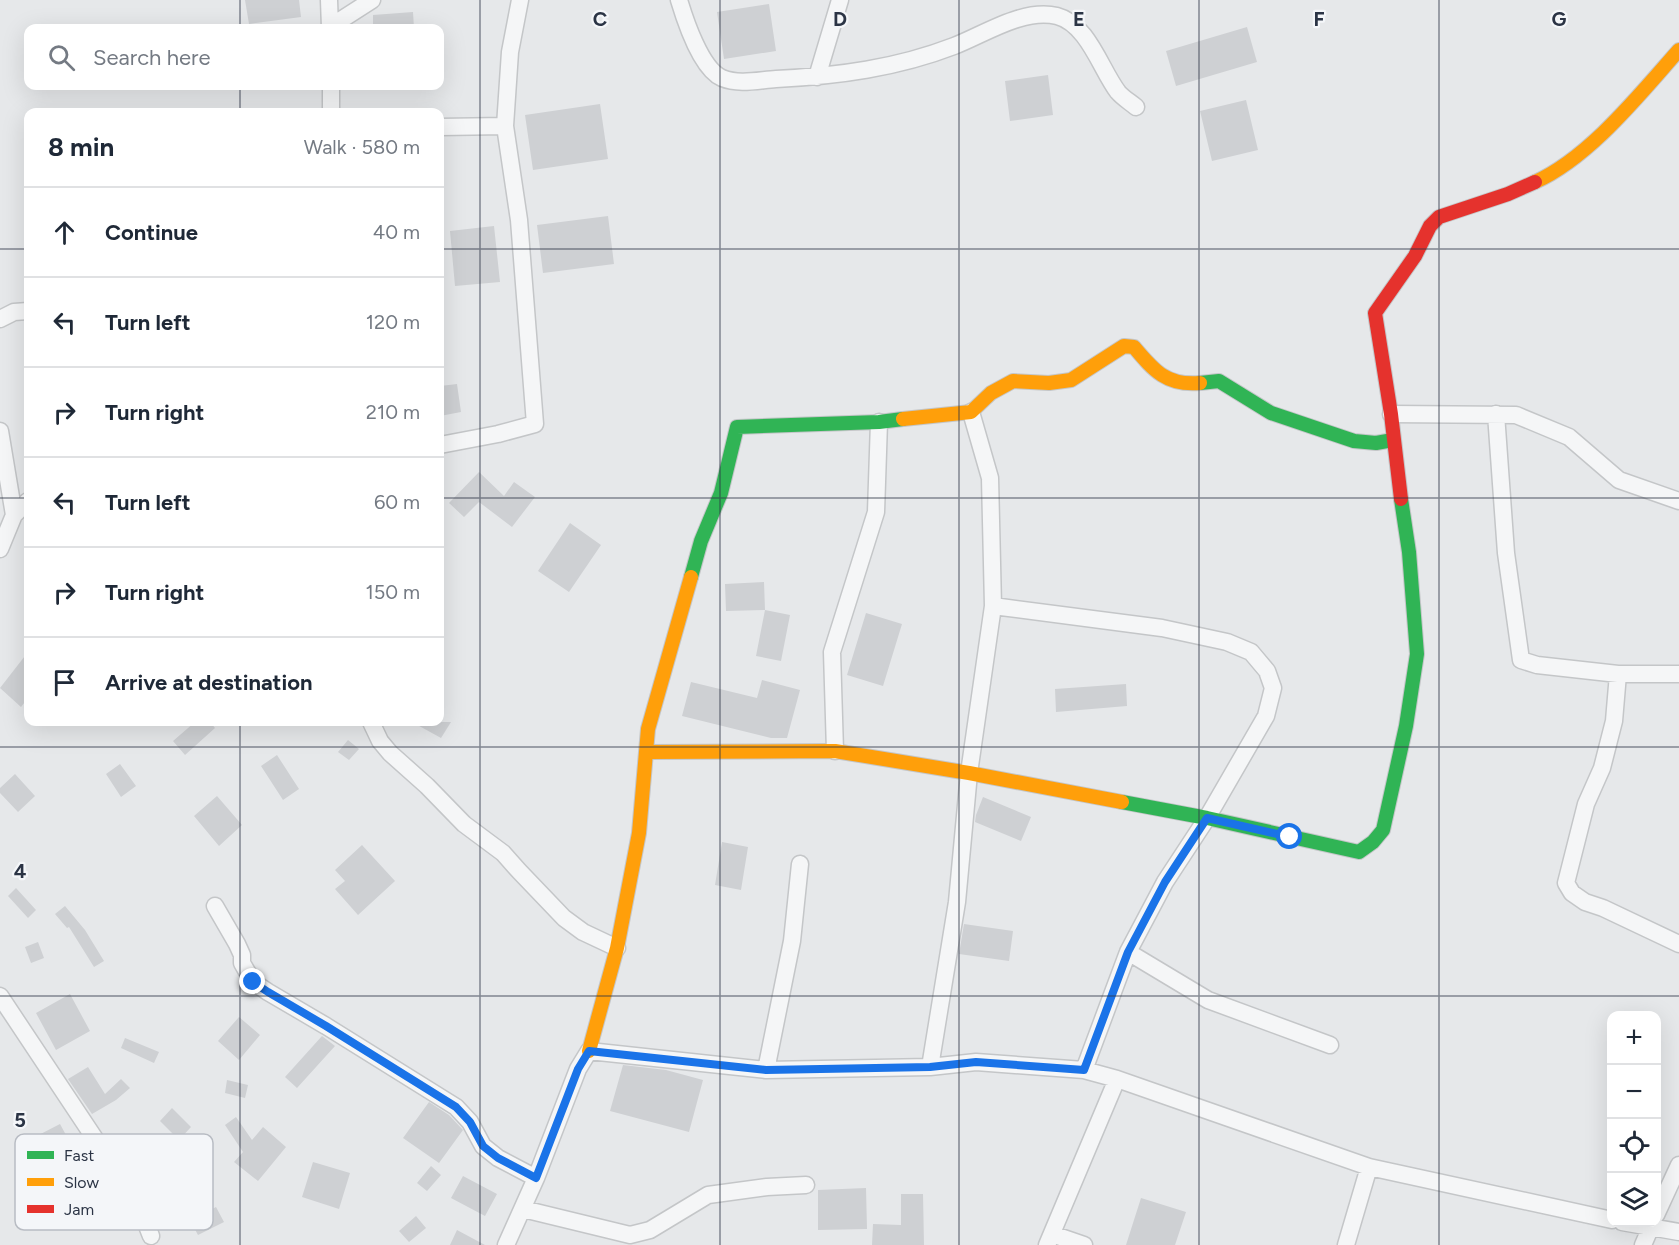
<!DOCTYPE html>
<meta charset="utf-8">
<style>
body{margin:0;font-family:Figtree,sans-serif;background:#f2f2f3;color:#1f2937}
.controls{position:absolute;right:18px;bottom:18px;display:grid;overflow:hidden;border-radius:12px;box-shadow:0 6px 24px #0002}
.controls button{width:54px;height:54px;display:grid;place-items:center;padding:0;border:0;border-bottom:2px solid #e0e1e3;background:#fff;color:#1f2937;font:30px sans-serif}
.stop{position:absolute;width:18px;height:18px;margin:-14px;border:4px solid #1a73e8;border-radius:50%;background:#fff}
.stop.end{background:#1a73e8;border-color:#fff;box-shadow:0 2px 6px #0008}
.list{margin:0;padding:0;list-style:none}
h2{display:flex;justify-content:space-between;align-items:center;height:78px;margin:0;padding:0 24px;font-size:26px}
h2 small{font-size:20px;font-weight:400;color:#747a83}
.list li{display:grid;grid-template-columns:39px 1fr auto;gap:18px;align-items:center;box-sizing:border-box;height:90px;padding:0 24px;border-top:2px solid #e0e1e3}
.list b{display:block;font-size:22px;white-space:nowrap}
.list em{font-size:20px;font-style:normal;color:#747a83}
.icon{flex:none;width:33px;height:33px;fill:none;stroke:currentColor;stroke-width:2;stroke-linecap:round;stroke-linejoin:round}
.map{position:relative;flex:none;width:1679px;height:1245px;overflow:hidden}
.search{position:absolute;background:#fff;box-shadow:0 6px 24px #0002;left:24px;top:24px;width:420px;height:66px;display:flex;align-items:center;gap:15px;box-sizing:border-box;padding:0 21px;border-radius:12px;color:#747a83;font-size:22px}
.panel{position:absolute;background:#fff;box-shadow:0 6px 24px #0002;left:24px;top:108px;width:420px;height:618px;border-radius:12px}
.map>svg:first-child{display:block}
</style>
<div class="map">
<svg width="1679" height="1245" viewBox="0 0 1679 1245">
<rect width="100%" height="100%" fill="#e6e8ea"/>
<path fill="#ced0d3" d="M245,0h54l2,17 -52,7z
M769,4l7,47 -52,8 -7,-47z
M413,12l1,16h-41v-13z
M1247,27l10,35 -81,24 -10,-35z
M1048,75l5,40 -43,6 -5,-40z
M1246,100l12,50 -46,11 -12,-50z
M600,104l8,55 -75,11 -8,-55z
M608,216l6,48 -71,9 -6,-48z
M494,226l6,56 -45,4 -5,-55z
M457,384l4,28 -21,4v-30z
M479,472l25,24 10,-14 21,15 -23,30 -33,-25 -15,15 -15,-14z
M570,523l31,22 -32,47 -31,-21z
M764,582l1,28 -39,1 -1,-27z
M765,610l25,5 -9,46 -25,-5z
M866,613l36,11 -19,62 -36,-11z
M28,652v46l-7,9 -21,-19z
M762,680l38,10 -13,48h-16l-89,-22 9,-34 66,16z
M1126,684l1,22 -71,6 -1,-23z
M195,722h15l5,6 -30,27 -12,-14z
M412,722h39l-10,16z
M348,740l11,9 -10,11 -11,-8z
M277,755l22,34 -16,11 -22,-34z
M120,764l16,22 -15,11 -15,-23z
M15,774l20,22 -17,16 -18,-19v-5z
M217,796l25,29 -23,21 -25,-30z
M983,797l48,20 -10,24 -46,-19 1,-7z
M722,842l26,5 -7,43 -26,-5z
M362,845l33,36 -37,34 -23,-26 10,-8 -10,-11z
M16,888l20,22 -8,8 -20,-22z
M65,906l20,24 19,31 -10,6 -25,-40 -2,1 -12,-14z
M964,924l49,7 -4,30 -50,-7z
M38,942l6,16 -13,5 -6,-16z
M70,994l20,37 -34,19 -20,-37z
M239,1017l21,18 -21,25 -21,-19z
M322,1036l13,10 -38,42 -12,-11z
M125,1038l34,14 -5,11 -33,-15z
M623,1065l43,5 37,10 -14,52 -79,-21z
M88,1067l17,27 16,-15 9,9 -14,12 -24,14 -24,-35z
M227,1080l21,5 -3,13 -20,-5z
M429,1102l20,13 14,15 -24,33 -36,-25z
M172,1108l19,19 -12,13 -19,-19z
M236,1117l16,23 11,-13 23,20 -28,34 -24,-19 9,-10 -18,-27z
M60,1124l12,22 -19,10 23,47 -25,14 -16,-30 12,-6 -20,-40z
M313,1162l37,11 -11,36 -37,-12z
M431,1166l10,9 -14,16 -10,-8z
M463,1176l34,18 -12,22 -34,-18z
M866,1188l1,41 -49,1v-40z
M901,1194h22l1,51h-52l1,-21 28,1z
M1141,1198l45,14 -11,33h-49z
M216,1207l8,15 -26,13 -8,-15z
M416,1216l10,12 -17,14 -10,-11z
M457,1230l28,15h-35z"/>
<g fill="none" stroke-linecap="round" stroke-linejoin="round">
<g stroke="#c4c6c8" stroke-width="19">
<path id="street" d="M329,0l1,28
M679,0c6,20 22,69 43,78 17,7 37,2 54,1 62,-3 121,-11 178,-33 31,-12 69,-38 103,-30 31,8 44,54 61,76 5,6 12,10 18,15
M330,27l42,-27
M817,77l23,-77
M331,86v26
M440,127l65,-1
M0,319l14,-7 14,-1
M1391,414l125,1 53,22 50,43 60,21
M1496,414l10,139 15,107 16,5 81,9h61
M0,431l14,84
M440,445l58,-11 37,-10 -16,-204 -14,-94 5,-74 10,-52
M0,549l14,-34 14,-14
M993,606l169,22 65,14 24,10 16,19 6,17 -7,28 -59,102 -42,64 -37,70 -44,118
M1618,674l-4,47 -12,47 -16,36 -20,79 6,10 13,9 18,6 76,36
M371,722l9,19 10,12 37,33 37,38 39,29 16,18 45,47 19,14 34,16
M835,751l-3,-99 44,-140 3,-90
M215,906l22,38 5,11v8l11,19 15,10 58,34 130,81 14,15 13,24 15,12 38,20
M1128,952l80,48 122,45
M0,996l131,197 9,15 11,28
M930,1067l27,-165 12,-129 24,-167 -3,-128 -19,-66
M766,1070l26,-129 8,-77
M523,1209l107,26 20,-5 58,-35 59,-8 39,-2
M1656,1215l23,-50
M1622,1222l57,10
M1052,1234l32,11
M506,1245l30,-67 42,-109 11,-18 177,19 164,-3 46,-5 108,8 33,9 252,88 243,53
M1047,1245l70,-166
M1346,1245l23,-78
M1643,1245l10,-23"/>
</g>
<g stroke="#c4c6c8" stroke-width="16">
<path id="fast" d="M1200,383l19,-2 52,32 83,28 22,2 17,-3
M691,577l10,-36 20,-48 16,-66 142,-5 24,-3
M1122,802l85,16 152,34 14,-10 10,-12 23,-104 11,-72 -8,-102 -8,-53"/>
</g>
<g stroke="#c4c6c8" stroke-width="16">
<path id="slow" d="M1535,182c55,-25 104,-87 144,-132
M903,419l68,-7 20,-19 22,-12 36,2 22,-3 53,-34 10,1c20,24 33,39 66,36
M648,752l187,-1 134,22 153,29
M589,1051l28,-103 22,-115 9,-104 43,-152"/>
</g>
<g stroke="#c4c6c8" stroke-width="16">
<path id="jam" d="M1401,499l-10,-85 -16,-101 40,-57 15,-30 9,-9 69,-23 27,-12"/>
</g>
<use href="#street" stroke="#f5f6f7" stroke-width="16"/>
<use href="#fast" stroke="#30b455" stroke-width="14"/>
<use href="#slow" stroke="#ff9f0a" stroke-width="14"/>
<use href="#jam" stroke="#e5322d" stroke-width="14"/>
</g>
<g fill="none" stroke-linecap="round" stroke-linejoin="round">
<path stroke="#1a73e8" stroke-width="8" d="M253,982l15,10 58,34 130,81 14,15 13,24 15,12 38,20 42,-109 11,-18 177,19 164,-3 46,-5 108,8 44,-118 37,-70 42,-64 83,19"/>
</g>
<path fill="none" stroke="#2b3445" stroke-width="1.5" stroke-opacity="0.55" d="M240,0v28M480,0v1245M720,0v1245M959,0v1245M1199,0v1245M1439,0v1245M240,86v26M0,249h28M440,249h1239M0,498h28M440,498h1239M240,722v523M0,747h1679M0,996h1679"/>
<rect x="15" y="1134" width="198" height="96" rx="9" fill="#f4f6f9" stroke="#b8bcc3" stroke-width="1.5"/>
<rect x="27" y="1151" width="27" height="8" fill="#30b455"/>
<rect x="27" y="1178" width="27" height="8" fill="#ff9f0a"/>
<rect x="27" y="1205" width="27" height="8" fill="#e5322d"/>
<g font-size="16" fill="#2b3445">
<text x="64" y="1161">Fast</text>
<text x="64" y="1188">Slow</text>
<text x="64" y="1215">Jam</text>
</g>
<g font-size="20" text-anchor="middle" font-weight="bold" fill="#2b3445" stroke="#f4f6f9" stroke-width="4.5" stroke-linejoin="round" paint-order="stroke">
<text x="600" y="26">C</text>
<text x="840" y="26">D</text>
<text x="1079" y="26">E</text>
<text x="1319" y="26">F</text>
<text x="1559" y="26">G</text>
<text x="20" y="878">4</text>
<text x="20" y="1127">5</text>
</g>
</svg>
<div class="controls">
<button>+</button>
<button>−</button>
<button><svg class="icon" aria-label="locate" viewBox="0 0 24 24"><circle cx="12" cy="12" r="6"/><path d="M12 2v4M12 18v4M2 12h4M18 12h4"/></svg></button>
<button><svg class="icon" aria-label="layers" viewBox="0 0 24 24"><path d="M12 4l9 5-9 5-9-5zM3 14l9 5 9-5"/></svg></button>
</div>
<div class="stop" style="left:1290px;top:837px"></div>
<div class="stop end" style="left:253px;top:982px"></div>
<div class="search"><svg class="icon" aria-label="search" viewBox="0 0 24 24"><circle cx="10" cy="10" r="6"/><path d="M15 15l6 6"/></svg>Search here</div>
<section class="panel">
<h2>8 min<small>Walk · 580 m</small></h2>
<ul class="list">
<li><svg class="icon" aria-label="ahead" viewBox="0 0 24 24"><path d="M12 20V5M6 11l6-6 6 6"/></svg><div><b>Continue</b></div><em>40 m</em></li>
<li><svg class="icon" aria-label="left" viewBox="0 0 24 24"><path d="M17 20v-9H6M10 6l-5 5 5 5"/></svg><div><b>Turn left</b></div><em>120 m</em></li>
<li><svg class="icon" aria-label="right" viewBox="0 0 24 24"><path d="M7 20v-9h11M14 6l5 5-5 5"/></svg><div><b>Turn right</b></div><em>210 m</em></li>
<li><svg class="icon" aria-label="left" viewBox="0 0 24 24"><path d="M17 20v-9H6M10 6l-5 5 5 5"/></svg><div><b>Turn left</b></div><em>60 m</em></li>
<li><svg class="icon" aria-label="right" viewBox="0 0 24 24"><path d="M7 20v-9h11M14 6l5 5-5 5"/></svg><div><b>Turn right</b></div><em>150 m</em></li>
<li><svg class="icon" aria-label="arrive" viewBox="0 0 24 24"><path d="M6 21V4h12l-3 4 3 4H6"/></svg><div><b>Arrive at destination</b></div></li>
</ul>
</section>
</div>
